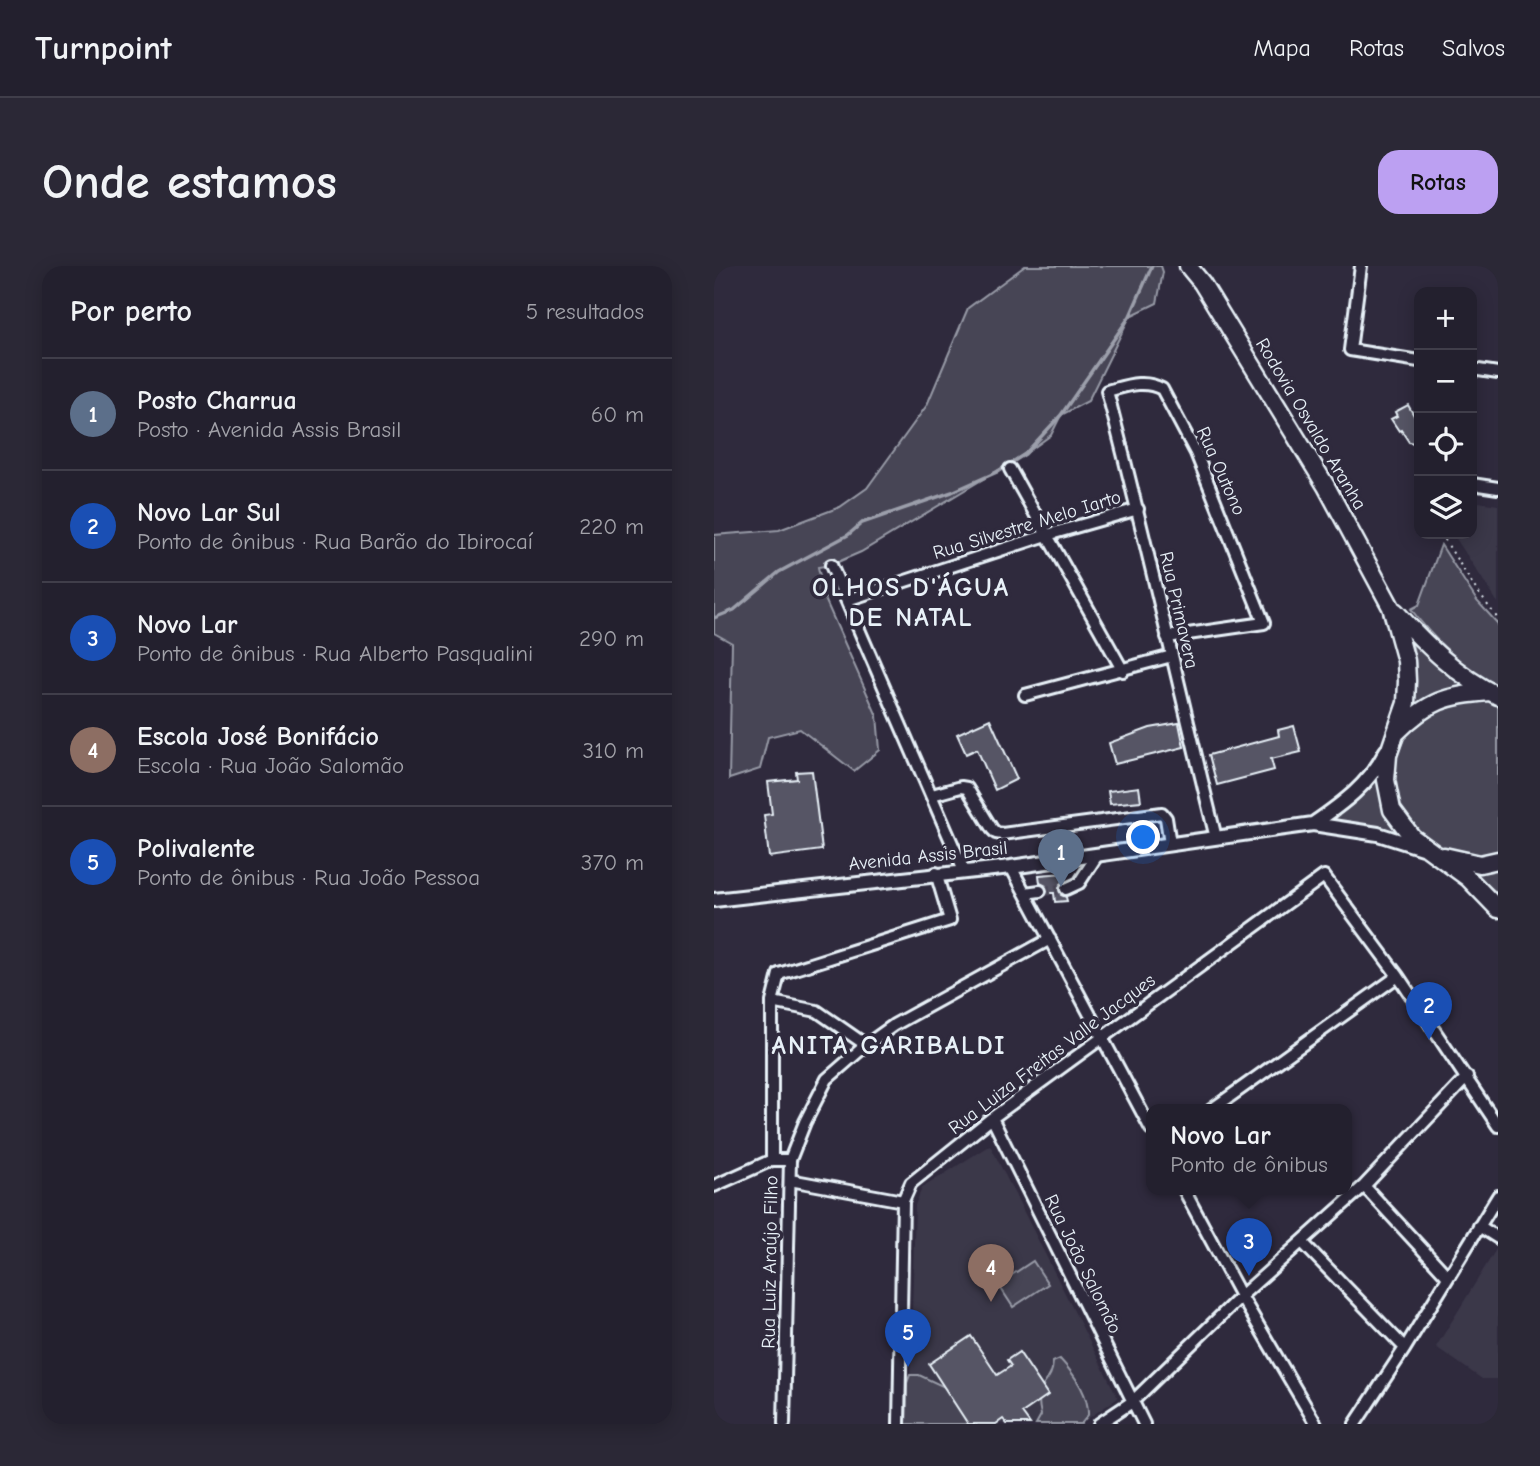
<!DOCTYPE html>
<html lang="pt">
<meta charset="utf-8">
<style>
body{margin:0;font-family:"Comic Neue",sans-serif;background:#2b2836;color:#f1f3f6}
.controls{position:absolute;right:21px;top:21px;display:grid;overflow:hidden;border-radius:14px;box-shadow:0 4px 18px #0003}
.controls button{width:63px;height:63px;display:grid;place-items:center;padding:0;border:0;border-bottom:2px solid #403e4a;background:#23202e;color:#f1f3f6;font:35px sans-serif}
.you{position:absolute;left:430px;top:572px;width:24px;height:24px;margin:-18px;border:5px solid #fff;border-radius:50%;background:#1a73e8;box-shadow:0 0 0 10px #1a73e833}
.badge{display:grid;place-items:center;width:46px;height:46px;border-radius:50%;background:#bca0f2;color:#fff;font-size:23px;font-weight:700}
.pin{position:absolute;translate:-50% -58px;filter:drop-shadow(0 2px 4px #0008)}
.pin::after{content:'';position:absolute;top:37px;width:24px;height:21px;background:inherit;clip-path:polygon(0 0,100% 0,50% 100%)}
.popup{position:absolute;left:432px;top:838px;width:206px;height:91px;box-sizing:border-box;display:grid;place-content:center;border-radius:14px;background:#23202e;filter:drop-shadow(0 2px 5px #0005);font-size:23px;white-space:nowrap;color:#a3a3aa}
.popup b{font-size:26px;color:#f1f3f6}
.popup::after{content:'';position:absolute;left:50%;top:100%;margin-left:-14px;border:14px solid transparent;border-top-color:#23202e}
.list{margin:0;padding:0;list-style:none}
h2{display:flex;justify-content:space-between;align-items:center;height:91px;margin:0;padding:0 28px;font-size:30px}
h2 small{font-size:23px;font-weight:400;color:#a3a3aa}
.list li{display:grid;grid-template-columns:46px 1fr auto;gap:21px;align-items:center;box-sizing:border-box;height:112px;padding:0 28px;border-top:2px solid #403e4a}
.list b{display:block;font-size:26px;white-space:nowrap}
.list p{margin:0;font-size:23px;white-space:nowrap;color:#a3a3aa}
.list em{font-size:23px;font-style:normal;color:#a3a3aa}
.icon{flex:none;width:38px;height:38px;fill:none;stroke:currentColor;stroke-width:2;stroke-linecap:round;stroke-linejoin:round}
.map{position:relative;flex:none;width:784px;height:1158px;overflow:hidden;border-radius:21px}
header{display:flex;align-items:center;gap:42px;box-sizing:border-box;height:98px;padding:0 35px;background:#23202e;border-bottom:2px solid #403e4a}
header strong{font-size:33px}
nav{display:flex;gap:38px;margin-inline-start:auto;font-size:24px}
.intro{display:flex;align-items:center;justify-content:space-between;box-sizing:border-box;height:168px;padding:0 42px}
h1{margin:0;font-size:49px}
.button{padding:18px 32px;border-radius:21px;background:#bca0f2;color:#111;font-size:24px;font-weight:700}
main{display:flex;gap:42px;padding:0 42px}
aside{flex:1;background:#23202e;border-radius:21px;box-shadow:0 4px 18px #0003}
.map>svg:first-child{display:block}
</style>
<header>
<strong>Turnpoint</strong>
<nav><a>Mapa</a><a>Rotas</a><a>Salvos</a></nav>
</header>
<div class="intro"><h1>Onde estamos</h1><a class="button">Rotas</a></div>
<main>
<aside>
<h2>Por perto<small>5 resultados</small></h2>
<ul class="list">
<li><span class="badge" style="background:#5c6f8a">1</span><div><b>Posto Charrua</b><p>Posto · Avenida Assis Brasil</p></div><em>60 m</em></li>
<li><span class="badge" style="background:#1a4fb4">2</span><div><b>Novo Lar Sul</b><p>Ponto de ônibus · Rua Barão do Ibirocaí</p></div><em>220 m</em></li>
<li><span class="badge" style="background:#1a4fb4">3</span><div><b>Novo Lar</b><p>Ponto de ônibus · Rua Alberto Pasqualini</p></div><em>290 m</em></li>
<li><span class="badge" style="background:#8d6e63">4</span><div><b>Escola José Bonifácio</b><p>Escola · Rua João Salomão</p></div><em>310 m</em></li>
<li><span class="badge" style="background:#1a4fb4">5</span><div><b>Polivalente</b><p>Ponto de ônibus · Rua João Pessoa</p></div><em>370 m</em></li>
</ul>
</aside>
<div class="map">
<svg width="784" height="1158" viewBox="0 0 784 1158">
<rect width="100%" height="100%" fill="#2f2a3d"/>
<filter id="ink" filterUnits="userSpaceOnUse"><feTurbulence type="fractalNoise" baseFrequency=".0143" numOctaves="2"/><feDisplacementMap in="SourceGraphic" scale="14" xChannelSelector="R" yChannelSelector="G"/><feConvolveMatrix kernelMatrix="1 2 1 2 8 2 1 2 1" color-interpolation-filters="sRGB"/></filter>
<g filter="url(#ink)">
<path fill="#3b3749" d="M758,235l26,4v98l-45,-69h19z
M276,879l128,253 -38,26h-171l6,-219 7,-17z
M784,980v133h-16l-46,-32z"/>
<path fill="#464455" stroke="#979aa6" stroke-width="2" d="M311,0h136l2,6 -6,31 -27,13 -42,85 -27,14 -10,20 -26,19 -164,98 -30,13 -13,2 7,32 52,117 3,34 -26,21 -54,-42 -32,8 -8,32 -31,10 3,-136 -18,-10v-98l65,-5 61,-23 27,-19 60,-83 41,-97z
M727,279l36,56 21,23v64c-34,-21 -63,-46 -87,-79l8,-4z
M696,368l58,53 -31,6 -23,16c3,-27 3,-49 -4,-75z
M764,431l20,5v152l-8,3 -45,-3 -37,-27 -14,-31v-35l14,-31 16,-16z
M667,511l9,43 8,14 -43,-10 -31,-2 25,-16z
M784,603v25l-26,-23z
M319,995l15,23 -35,23 -15,-23z
M346,1093c14,15 29,35 28,56l-7,9h-45l5,-9c-8,-35 11,-28 12,-53z
M196,1109h9l30,14 23,35h-66l1,-41z"/>
<g fill="none" stroke-linecap="round" stroke-linejoin="round">
<path stroke="#9c9fab" stroke-width="3.5" d="M0,352l20,-8 45,-38 69,-37 14,-12 90,-31 45,-20 28,-18 36,-39 69,-99 22,-50"/>
</g>
<path fill="#575565" stroke="#e8f1f8" stroke-width="2" d="M694,139l11,19v20l-10,-2 -8,-12 -2,1 -8,-12 6,-3 -2,-4z
M276,453l27,60 -22,11 -18,-41 -11,5 -9,-20z
M465,457l5,24 -69,17 -6,-21 41,-15z
M580,460l7,26 -30,7 3,11 -57,15 -8,-30 70,-19 -1,-6z
M98,505l10,79 -53,7 -5,-42 8,-1 -4,-32 29,-3 -1,-7z
M425,521l2,14 -31,3 -2,-13z
M351,607v8l-5,3 -2,5 3,6 5,2 1,4 -12,1 -1,-9h-7l-1,-7 -6,-3 -1,-8z
M257,1070l26,39 14,-9 -4,-6 12,-8 29,43 -26,18 8,11h-23l-4,-5 -7,5h-28l-39,-60z"/>
<g fill="none" stroke-linecap="round" stroke-linejoin="round">
<path stroke="#4b4859" stroke-width="10" stroke-dasharray="10 5" stroke-linecap="butt" d="M326,625l26,-2"/>
<g stroke="#e8f1f8" stroke-width="16">
<path id="minor" d="M647,0l-11,84 69,11
M758,103l26,4
M296,203l113,202
M758,218l26,4
M117,299l133,306
M133,334l200,-65 91,-26
M453,371l97,-14 -68,-170 -34,-64c-18,-10 -36,-3 -55,2 39,148 72,298 109,447
M311,429l147,-39
M218,529l29,-8 6,1 25,41 4,4 6,1 160,-21 4,5 4,26
M297,601l140,262
M352,623l13,-6 19,-29
M311,627l15,-2
M58,736l45,9 49,34
M497,844l187,-134
M278,852l152,306
M58,894v-158l7,-28 171,-54 -14,-47
M76,914l113,21
M0,920l58,-26h18
M650,920l84,91
M470,924l57,106 75,128
M765,960l19,12
M588,976l103,106
M70,1158l6,-264 15,-38 22,-43 39,-34 28,-20 156,-86
M185,1158l4,-223 8,-18 81,-65 332,-242 74,100 100,150
M385,1158l33,-22 109,-106 123,-110 103,-109
M641,1158l50,-76 93,-152"/>
</g>
<g stroke="#e8f1f8" stroke-width="18">
<path id="major" d="M599,558c29,-20 57,-40 73,-73
M0,634l297,-33 302,-43 65,10 44,14"/>
</g>
<g stroke="#e8f1f8" stroke-width="21">
<path id="highway" d="M474,0l14,17 124,203 65,121 15,54 1,20 -1,22 -18,52 -2,25 6,30 20,27 56,41 30,31
M681,345c31,34 61,64 103,85
M683,466c31,-31 50,-37 93,-40
M730,590l36,8 18,-4"/>
</g>
<path stroke="#e8f1f8" stroke-width="2" stroke-dasharray="2 5" stroke-linecap="butt" d="M727,268l34,54 23,31"/>
<use href="#minor" stroke="#2f2a3d" stroke-width="10"/>
<use href="#major" stroke="#2f2a3d" stroke-width="12"/>
<use href="#highway" stroke="#2f2a3d" stroke-width="16"/>
</g>
</g>
<g text-anchor="middle" dominant-baseline="central" stroke-width="7" stroke-linejoin="round" paint-order="stroke">
<g font-size="19" fill="#e8f1f8" stroke="#2f2a3d">
<text transform="translate(597 158) rotate(59)">Rodovia Osvaldo Aranha</text>
<text transform="translate(507 205) rotate(66)">Rua Outono</text>
<text transform="translate(313 259) rotate(-17)">Rua Silvestre Melo Iarto</text>
<text transform="translate(465 344) rotate(77)">Rua Primavera</text>
<text transform="translate(214 590) rotate(-6)">Avenida Assis Brasil</text>
<text transform="translate(338 788) rotate(-37)">Rua Luiza Freitas Valle Jacques</text>
<text transform="translate(56 996) rotate(-89)">Rua Luiz Araújo Filho</text>
<text transform="translate(369 998) rotate(64)">Rua João Salomão</text>
</g>
<g font-size="26" font-weight="bold" letter-spacing="2" fill="#e8f1f8" stroke="#2f2a3d">
<text x="197" y="322">OLHOS D'ÁGUA<tspan x="197" dy="30">DE NATAL</tspan></text>
<text x="175" y="780">ANITA GARIBALDI</text>
</g>
</g>
</svg>
<div class="controls">
<button>+</button>
<button>−</button>
<button><svg class="icon" aria-label="locate" viewBox="0 0 24 24"><circle cx="12" cy="12" r="6"/><path d="M12 2v4M12 18v4M2 12h4M18 12h4"/></svg></button>
<button><svg class="icon" aria-label="layers" viewBox="0 0 24 24"><path d="M12 4l9 5-9 5-9-5zM3 14l9 5 9-5"/></svg></button>
</div>
<div class="you"></div>
<div class="pin badge" style="left:347px;top:621px;background:#5c6f8a">1</div>
<div class="pin badge" style="left:715px;top:774px;background:#1a4fb4">2</div>
<div class="pin badge" style="left:535px;top:1010px;background:#1a4fb4">3</div>
<div class="popup"><b>Novo Lar</b>Ponto de ônibus</div>
<div class="pin badge" style="left:277px;top:1036px;background:#8d6e63">4</div>
<div class="pin badge" style="left:194px;top:1101px;background:#1a4fb4">5</div>
</div>
</main>
